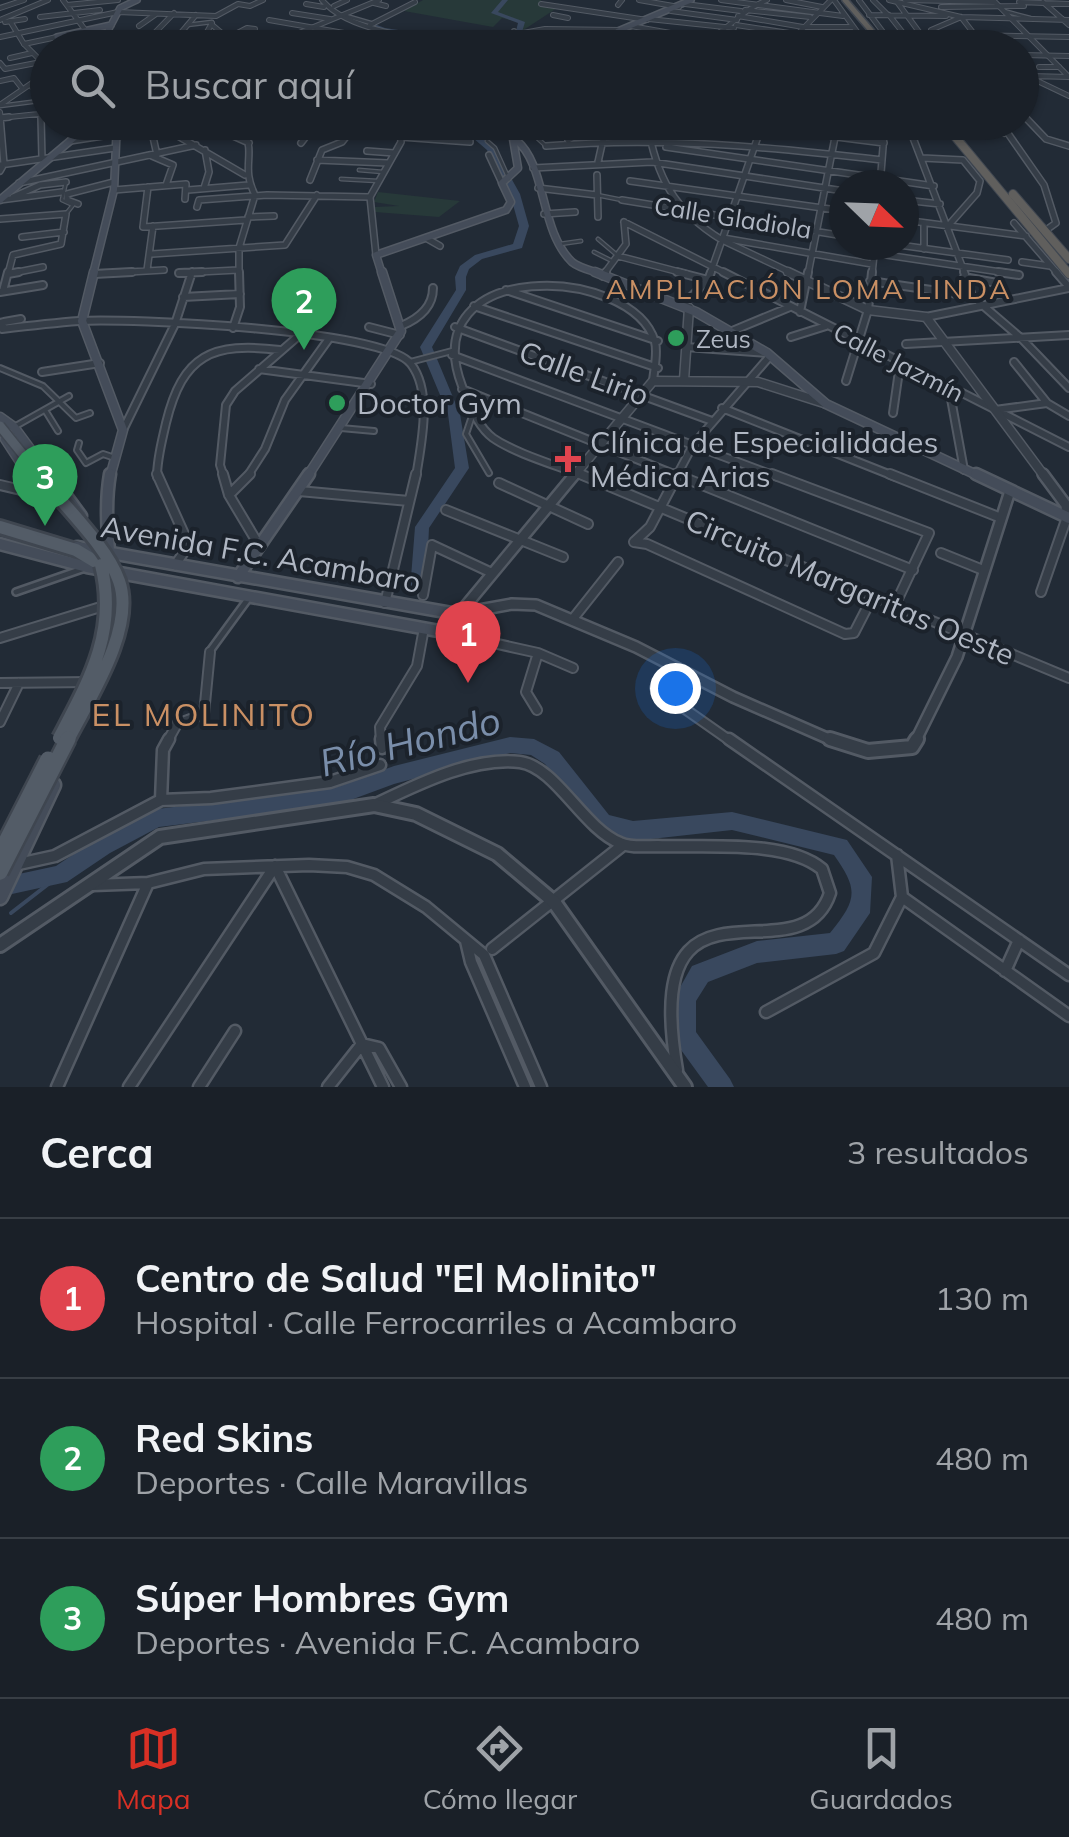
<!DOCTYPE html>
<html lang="es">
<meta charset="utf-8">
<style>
body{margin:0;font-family:Mulish,sans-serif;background:#272d34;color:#f1f3f6}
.compass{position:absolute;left:829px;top:170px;width:90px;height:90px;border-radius:50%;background:#1a2028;box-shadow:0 2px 8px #0004;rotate:113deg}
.you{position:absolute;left:675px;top:688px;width:35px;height:35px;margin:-25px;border:8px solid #fff;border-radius:50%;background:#1a73e8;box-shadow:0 0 0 15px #1a73e833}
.badge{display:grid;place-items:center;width:65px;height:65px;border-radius:50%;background:#d93025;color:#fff;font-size:32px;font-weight:700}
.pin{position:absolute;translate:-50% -82px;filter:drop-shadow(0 2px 5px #0008)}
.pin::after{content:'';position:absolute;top:52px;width:35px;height:30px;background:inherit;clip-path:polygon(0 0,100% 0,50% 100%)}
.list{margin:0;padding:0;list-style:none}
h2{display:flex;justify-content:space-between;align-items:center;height:130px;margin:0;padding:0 40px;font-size:42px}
h2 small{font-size:32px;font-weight:400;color:#9fa3a8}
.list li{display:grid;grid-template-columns:65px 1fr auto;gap:30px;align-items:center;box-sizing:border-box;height:160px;padding:0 40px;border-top:2px solid #383e45}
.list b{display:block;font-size:38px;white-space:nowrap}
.list p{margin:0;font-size:32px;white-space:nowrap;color:#9fa3a8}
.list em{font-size:32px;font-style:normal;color:#9fa3a8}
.icon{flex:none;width:55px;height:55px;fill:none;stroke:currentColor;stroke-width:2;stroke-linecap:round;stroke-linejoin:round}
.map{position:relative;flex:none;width:1069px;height:1087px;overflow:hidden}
.search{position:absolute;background:#1a2028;box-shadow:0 2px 8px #0004;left:30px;right:30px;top:30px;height:110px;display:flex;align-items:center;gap:25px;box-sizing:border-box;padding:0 35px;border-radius:55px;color:#9fa3a8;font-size:38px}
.sheet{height:610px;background:#1a2028}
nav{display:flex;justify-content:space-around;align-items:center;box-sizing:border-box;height:140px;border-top:2px solid #383e45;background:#1a2028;font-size:28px;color:#9fa3a8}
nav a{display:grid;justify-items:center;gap:5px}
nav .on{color:#d93025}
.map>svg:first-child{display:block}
</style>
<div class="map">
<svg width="1069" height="1087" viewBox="0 0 1069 1087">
<rect width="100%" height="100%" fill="#222b36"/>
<path fill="#273939" d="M423,0h118v5l16,3 -35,23 -1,9 6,6 -6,1 -8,-9 6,-11 -1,-5 -16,-4 -9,9 -89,-16z
M378,192l73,8 9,1 -21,16 -64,-5v-5l24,-1 -25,-4z"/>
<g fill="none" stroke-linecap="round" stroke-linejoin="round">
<path stroke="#39485e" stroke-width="4" d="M11,913l49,-38"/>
<path fill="#39485e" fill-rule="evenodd" d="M502,0h6l-10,12 27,10 -5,17 7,9h-7l-6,-9 4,-16 -27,-10z
M347,14l38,14 106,16 -3,2 -104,-14 -39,-15z
M471,122h8l2,15 14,12 25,45 9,32 -7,22 -40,11 -13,10 -3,8v13l-34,57 28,67 9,54 -40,60 -3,62 -2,4h-12l-2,-4 5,-63 40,-59 -7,-54 -28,-67 36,-57 -1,-13 5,-11 15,-11 38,-11 6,-18 -9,-32 -23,-44 -14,-12z
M510,737l24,2 25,13 50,63 24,6 99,-9 115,28 25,37 -2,36 -26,38 -8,3 -79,9 -49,19 -12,19v31l34,47 4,8h-26l-32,-44 -3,-8 1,-37 18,-32 65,-25 73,-8c27,-33 29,-43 4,-78l-102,-25 -99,11 -37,-11 -51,-66 -14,-9 -21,-2 -116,31 -57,21 -178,22 -49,26 -43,29 -55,12 -7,-3 -3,-7 3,-7 51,-11 40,-27 61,-30 180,-22 57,-21z"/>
<g stroke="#535a64" stroke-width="5">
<path id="pedestrian-far2" d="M1004,11l26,7
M343,15l31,9
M187,25l25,-3
M0,106l39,-5
M535,136l11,10
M487,141l8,7 14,31
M359,170l24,2
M341,179l37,2
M66,182l-4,18 11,5 -7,9
M597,195l25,5
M598,239l20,17
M560,244l21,-3
M594,252l20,10"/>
</g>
<g stroke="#535a64" stroke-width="8">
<path id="pedestrian-far1" d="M410,362l42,-11
M0,368l43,18 33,32 14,-5
M45,410l13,21
M472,416l-6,18 23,39
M14,427l55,-31
M341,428l33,3
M79,443l-2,7 9,13 17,-9 9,3"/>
</g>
<g stroke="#535a64" stroke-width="10">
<path id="pedestrian" d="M16,592l69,-24
M210,651l38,-52"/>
</g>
<g stroke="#535a64" stroke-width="6">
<path id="minor-far4" d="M63,0l23,31 16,11
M322,0c30,37 121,40 167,46
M639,0l40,7
M721,0l122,16
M786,0l36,7
M834,0l35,48
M859,0l36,48
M873,0l14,14
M889,0l72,17 108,3
M897,2l34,46
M1019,2l50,2
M1043,2l26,23
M374,3l12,3
M306,4l18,3
M541,4l106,16
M685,4l56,7
M67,5l51,-5
M618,5l4,-5
M334,6l13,-6
M941,7l83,-1
M0,8l24,-8
M745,10l65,7
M671,11l66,9
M292,13l38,6
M553,15l15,3
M869,15l77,1
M889,15l26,33
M738,16l65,11h49
M40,17l60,-7
M961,17l24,31
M649,19l85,9
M0,20l48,-20
M269,20l98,17
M5,22l20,-3
M211,24l18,15 34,9
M370,25l45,-23
M736,25l60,9
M139,26l17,-12
M631,26l124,22
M931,30l28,-12
M618,31l20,6
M729,33l59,10
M921,34l148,3
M570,35l34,6
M293,36l73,12
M0,37l118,-25 98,4 22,-12 12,2 13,-6
M609,37l29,7
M228,38l19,-10 8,1
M791,40l71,-1
M651,41l21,-5
M490,43l24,3v-15
M24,44l33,-7
M100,45l31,3
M276,45l18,3
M140,48l34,-35
M168,48l28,-33
M198,48l14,-25
M400,48l22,-12
M425,48l16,-10
M581,48l-59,-11 1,-4 22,-4 76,1
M690,48c38,-14 44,-34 77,-48
M1022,55l47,1
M10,58l22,-5
M0,63l5,6 36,-7
M1039,67h20
M1025,75l44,21
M1031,76l38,1
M0,81l14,-3 7,9
M30,85l10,10 1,25
M0,112l1,8
M1024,116l3,4
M0,118l48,-5"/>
</g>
<g stroke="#535a64" stroke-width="8">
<path id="minor-far3" d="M41,117l1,42
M1025,117l21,22 23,7
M0,118l9,-1
M154,122l91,53
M180,122l42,9 27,12
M647,122c9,54 27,89 75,118l-12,34
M907,122l58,152
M987,122l17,11
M1000,122l44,63 12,38 -7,5
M648,127l126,2 110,14
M79,129l38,-6
M365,129l33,2
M116,137l20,-4
M153,137l4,18
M401,137l69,5 -2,-20
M431,139l3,-17
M516,140l17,-18
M568,140l37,-18
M70,141l46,-7
M301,143l16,-21
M546,146c113,-10 224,1 336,14
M666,147l268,39
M367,151l27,2
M489,155l13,28
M152,156l21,9 -7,20
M922,158l41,2 17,21 -3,12 -29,33
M317,160l71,3
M598,162l9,-40
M0,165l115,-17
M533,168l119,-6 192,29
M0,171l4,-7 -4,-47
M597,175l1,42
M310,180l12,-30 20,-8 15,-19
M630,181l214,30
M19,183l177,-38
M880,185l5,-63
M148,187l-5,40 103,-7
M204,188l5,-16 -4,-22
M538,188l59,7
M114,190l72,-6 -1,15
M188,190l60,-5
M13,197l27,-12 26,-3
M0,200l62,-8
M622,200l222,36
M904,200l36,4
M78,204l-11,-4v-6l47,-12
M197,207l2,-7 68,-5 103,2
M544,214l31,-2
M248,217l26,-1
M0,219l66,-5 -5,30 -48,11 -5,19
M904,220l122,16
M624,222l103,52
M924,223v26
M1014,223l44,51
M22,237l42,-5
M426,238l14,8
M723,238l149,26
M899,245l109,15
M873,253l141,21
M152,254l133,-9 32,-50
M618,256l69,18
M1022,262l28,4
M147,270l6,-44
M179,273l59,-3
M8,274l35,-7
M94,274l70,-4
M239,274v-26l16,-53c-14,-28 0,-37 -10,-64l8,-9
M604,274l22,-30 -2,-22
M808,274l30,-152
M872,274l3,-29"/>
</g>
<g stroke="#535a64" stroke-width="10">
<path id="minor-far2" d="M677,272l31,8
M723,272l346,175
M964,272l8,24 50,43 47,49
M998,272l21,3
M1056,272l13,15
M179,273l23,-1
M8,274l11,-2
M94,274l38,-2
M603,276l3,-4
M964,277l33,6
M870,281l102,15
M506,290l152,51
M3,291l5,-19
M0,292l43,-7
M183,297l57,-3
M683,305l25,-25 3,-8
M474,306l184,62
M800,312l8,-40
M926,317l143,-29
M4,322l17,-3
M0,323l4,-1 -2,7c25,-3 51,-6 77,-8 49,-3 306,8 332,43 22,29 10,80 5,113
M401,326c17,-7 32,-18 32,-38
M369,327l31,8
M455,327l257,94
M233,328l7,-21 -1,-35
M732,331l58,-24
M791,337l35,-11
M906,344l163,-9
M686,347l81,6
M452,355l326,122
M1014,362l33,41
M259,369l112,15
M42,372l58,-9
M846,381l22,-71 4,-38
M949,388l15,82
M462,389l219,88
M722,408l174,69
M995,410l52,-7 22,13
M893,413l7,-49
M123,430l52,-106 17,-52
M157,477c0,-19 5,-36 9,-54 17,-69 46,-81 114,-73
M224,477l-4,-12 6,-60 9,-14 68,-59
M247,477l18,-28 20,-49 43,-60
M586,477c-27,-11 -70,-23 -93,-39 -15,-11 -25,-35 -31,-52 -49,-129 170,-122 193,-44 3,11 -1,28 -2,39
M676,477l17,-32 77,-89"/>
</g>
<g stroke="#535a64" stroke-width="12">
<path id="minor-far1" d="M157,474l32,71 -14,20
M223,474l6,21 31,52
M580,474l489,204
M675,474l238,96
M772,474l157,59 -34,72
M890,474l111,44
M499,483l89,41
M0,485l59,14
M299,491l110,10
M229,495l21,-21
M446,510l117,47
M634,542l13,2 198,90 9,-1 19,-37
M634,542l16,-15 28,-53
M941,553l42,17
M1041,592l26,-75
M423,595l9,-50 60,28
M385,603l31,-129
M572,620l46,-58
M444,632l94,21 35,15
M0,638l107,-33
M0,683l90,-1
M655,688l77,54
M537,710l-11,-18 12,-39
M0,722l19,-39
M167,742l10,-18 27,-10 6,-62
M381,742l-1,-15 37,-61 7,-38"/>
</g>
<g stroke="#535a64" stroke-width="15">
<path id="minor" d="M381,739l1,9
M729,739l340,236
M161,800l2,-50 6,-11
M374,805c42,-20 99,-49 146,-43 36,5 63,66 100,81 11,5 26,3 38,3 46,2 128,-7 164,23l8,24c-30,92 -191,-43 -153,177
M14,865l41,-9 106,-56 50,-2 119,-16 50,-17
M275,866l108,221
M93,885l55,-2 56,-14 105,-4 38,2 27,8 52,32 58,48 57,132
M902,897l167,119
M466,941l5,21 54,125
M492,949l131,-104
M1005,971l14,-31
M766,1012l108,-59 28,-56 -5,-42
M57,1087l91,-204
M129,1087l146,-221
M199,1087l36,-56
M328,1087l34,-43 17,4 22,39"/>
</g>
<g stroke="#535a64" stroke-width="6">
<path id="tertiary-far4" d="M905,0l89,2
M993,0l76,77
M10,21l14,23 24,24
M274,48l25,-15 80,-33
M784,48l47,-48
M0,105l48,-33"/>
</g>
<g stroke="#535a64" stroke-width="8">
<path id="tertiary-far3" d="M763,122l-41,118 72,34
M376,255l-6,-58 31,-55 -1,-20"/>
</g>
<g stroke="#535a64" stroke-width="11">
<path id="tertiary-far2" d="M788,272l80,38 58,7 119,160
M684,380l5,-72
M573,477l80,-96 105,1 66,21"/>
</g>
<g stroke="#535a64" stroke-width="14">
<path id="tertiary-far1" d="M1043,474l23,31 1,12
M457,614l55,-10 24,1 100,42 97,50 103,45
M444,632l131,-158
M915,742l42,-85 53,-166"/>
</g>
<g stroke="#535a64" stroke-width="18">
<path id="tertiary" d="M830,739l38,12 44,-4 5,-8
M0,945l160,-108 214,-32 42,9 81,40 57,48 131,185"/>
</g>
<g stroke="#535a64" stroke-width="8">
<path id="secondary-far4" d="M62,48l-5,-11 54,-12
M99,48l21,-40 17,-8
M598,48l20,-17 73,-31"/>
</g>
<g stroke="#535a64" stroke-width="9">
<path id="secondary-far3" d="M516,140c31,25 23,90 56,122 7,6 21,9 29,12
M0,200l76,-64 2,-14
M93,274l21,-84 3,-68
M382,274l-6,-19 130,-45 5,-8 -9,-19 16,-15 -6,-35 6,-11"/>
</g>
<g stroke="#535a64" stroke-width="11">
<path id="secondary-far2" d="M94,272l-12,49 41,109 -13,47
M595,272l101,40 71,41 59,51 155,73
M0,417l14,10 37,50
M5,439l25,38
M307,477l94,-146 -19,-59"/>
</g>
<g stroke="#535a64" stroke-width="15">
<path id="secondary-far1" d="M50,474l31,42
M976,474l93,44
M25,491l7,-11 -4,-6
M0,544l87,23 357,65
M77,547l380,67
M238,577l71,-103
M103,659c21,-59 -4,-122 7,-185"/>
</g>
<g stroke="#535a64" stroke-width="19">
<path id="secondary" d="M0,897l53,-112"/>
</g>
<g stroke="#3f4650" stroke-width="18">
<path id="primary" d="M0,527l76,23 25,15"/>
</g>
<g stroke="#404751" stroke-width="8">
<path id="trunk-far1" d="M845,0l41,48"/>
</g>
<g stroke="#404751" stroke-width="10">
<path id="trunk" d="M943,122l126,152
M1013,194l56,65"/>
</g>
<use href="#pedestrian-far2" stroke="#353d47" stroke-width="2.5"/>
<use href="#pedestrian-far1" stroke="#353d47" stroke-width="4"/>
<use href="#pedestrian" stroke="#353d47" stroke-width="5"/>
<use href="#minor-far4" stroke="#353d47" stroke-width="4"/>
<use href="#minor-far3" stroke="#353d47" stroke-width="5"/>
<use href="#minor-far2" stroke="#353d47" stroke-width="6"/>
<use href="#minor-far1" stroke="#353d47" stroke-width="8"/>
<use href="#minor" stroke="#353d47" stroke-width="10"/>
<use href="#tertiary-far4" stroke="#353d47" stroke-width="4"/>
<use href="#tertiary-far3" stroke="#353d47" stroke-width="5"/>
<use href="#tertiary-far2" stroke="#353d47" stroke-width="8"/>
<use href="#tertiary-far1" stroke="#353d47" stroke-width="9"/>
<use href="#tertiary" stroke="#353d47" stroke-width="12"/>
<use href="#secondary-far4" stroke="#444c59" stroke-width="5"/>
<use href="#secondary-far3" stroke="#444c59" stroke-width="6"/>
<use href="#secondary-far2" stroke="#444c59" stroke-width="8"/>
<use href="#secondary-far1" stroke="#444c59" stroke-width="10"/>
<use href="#secondary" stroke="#444c59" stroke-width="14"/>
<use href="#primary" stroke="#535c67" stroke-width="12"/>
<use href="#trunk-far1" stroke="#605f5d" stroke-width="5"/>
<use href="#trunk" stroke="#605f5d" stroke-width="8"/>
<g stroke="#3f4650" stroke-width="12" stroke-linecap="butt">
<path id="primary-bridge-far2" d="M0,426l41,51"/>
</g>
<g stroke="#3f4650" stroke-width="18" stroke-linecap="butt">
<path id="primary-bridge-far1" d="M39,474c23,30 68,72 80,107 17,48 -31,119 -52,161
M59,738c30,-57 59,-107 42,-173"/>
</g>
<g stroke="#3f4650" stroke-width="20" stroke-linecap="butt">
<path id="primary-bridge" d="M2,849l46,-90
M0,872l68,-133"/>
</g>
<use href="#primary-bridge-far2" stroke="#535c67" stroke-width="9"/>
<use href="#primary-bridge-far1" stroke="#535c67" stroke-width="12"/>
<use href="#primary-bridge" stroke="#535c67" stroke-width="15"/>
</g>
<g fill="#2e9e5b" stroke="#1b222b" stroke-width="4">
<circle cx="676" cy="338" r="10"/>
<circle cx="337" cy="403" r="10"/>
</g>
<path fill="#e0444e" stroke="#1b222b" stroke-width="4" d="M563 444h10v10h10v10h-10v10h-10v-10h-10v-10h10z"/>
<g text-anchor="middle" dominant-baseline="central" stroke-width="8" stroke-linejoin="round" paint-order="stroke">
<g font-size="25" fill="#b0b7c3" stroke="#1b222b">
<text transform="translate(733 217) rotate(9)">Calle Gladiola</text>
<text transform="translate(899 362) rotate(27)">Calle Jazmín</text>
</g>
<g font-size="25" fill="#b0b7c3" stroke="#1b222b" text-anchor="start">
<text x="696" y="338">Zeus</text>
</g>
<g font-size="28" letter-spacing="2.5" fill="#ca9064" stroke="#1b222b">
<text x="809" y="288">AMPLIACIÓN LOMA LINDA</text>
</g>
<g font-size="30" fill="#b0b7c3" stroke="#1b222b">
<text transform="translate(584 373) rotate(20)">Calle Lirio</text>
<text transform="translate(261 554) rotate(10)">Avenida F.C. Acambaro</text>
<text transform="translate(850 587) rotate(23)">Circuito Margaritas Oeste</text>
</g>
<g font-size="30" fill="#b0b7c3" stroke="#1b222b" text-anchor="start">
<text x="357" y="403">Doctor Gym</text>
<text x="590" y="442">Clínica de Especialidades<tspan x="590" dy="34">Médica Arias</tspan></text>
</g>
<g font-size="32" letter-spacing="2.5" fill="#ca9064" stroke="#1b222b">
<text x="204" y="714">EL MOLINITO</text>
</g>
<g font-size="38" font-style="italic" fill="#7a8eaa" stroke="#1b222b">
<text transform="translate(410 741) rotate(-14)">Río Hondo</text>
</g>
</g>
</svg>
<svg class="compass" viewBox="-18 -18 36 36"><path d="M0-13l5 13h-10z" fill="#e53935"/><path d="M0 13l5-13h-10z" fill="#9fa3a8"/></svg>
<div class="you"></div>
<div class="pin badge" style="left:468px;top:683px;background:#e0444e">1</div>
<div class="pin badge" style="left:304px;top:350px;background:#2e9e5b">2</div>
<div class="pin badge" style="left:45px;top:526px;background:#2e9e5b">3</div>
<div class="search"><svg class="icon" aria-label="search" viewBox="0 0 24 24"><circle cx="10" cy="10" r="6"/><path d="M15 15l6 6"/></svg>Buscar aquí</div>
</div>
<section class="sheet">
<h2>Cerca<small>3 resultados</small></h2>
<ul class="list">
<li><span class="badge" style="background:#e0444e">1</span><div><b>Centro de Salud &quot;El Molinito&quot;</b><p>Hospital · Calle Ferrocarriles a Acambaro</p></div><em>130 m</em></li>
<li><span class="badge" style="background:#2e9e5b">2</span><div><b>Red Skins</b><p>Deportes · Calle Maravillas</p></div><em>480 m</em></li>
<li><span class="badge" style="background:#2e9e5b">3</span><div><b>Súper Hombres Gym</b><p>Deportes · Avenida F.C. Acambaro</p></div><em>480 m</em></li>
</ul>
</section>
<nav>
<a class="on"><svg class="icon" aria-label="map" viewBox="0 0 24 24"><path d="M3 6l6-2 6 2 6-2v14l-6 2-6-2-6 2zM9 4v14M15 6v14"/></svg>Mapa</a>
<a><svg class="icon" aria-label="directions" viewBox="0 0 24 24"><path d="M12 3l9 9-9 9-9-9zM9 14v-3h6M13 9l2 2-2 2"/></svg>Cómo llegar</a>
<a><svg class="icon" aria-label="saved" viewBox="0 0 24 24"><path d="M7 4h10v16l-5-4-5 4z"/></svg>Guardados</a>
</nav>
